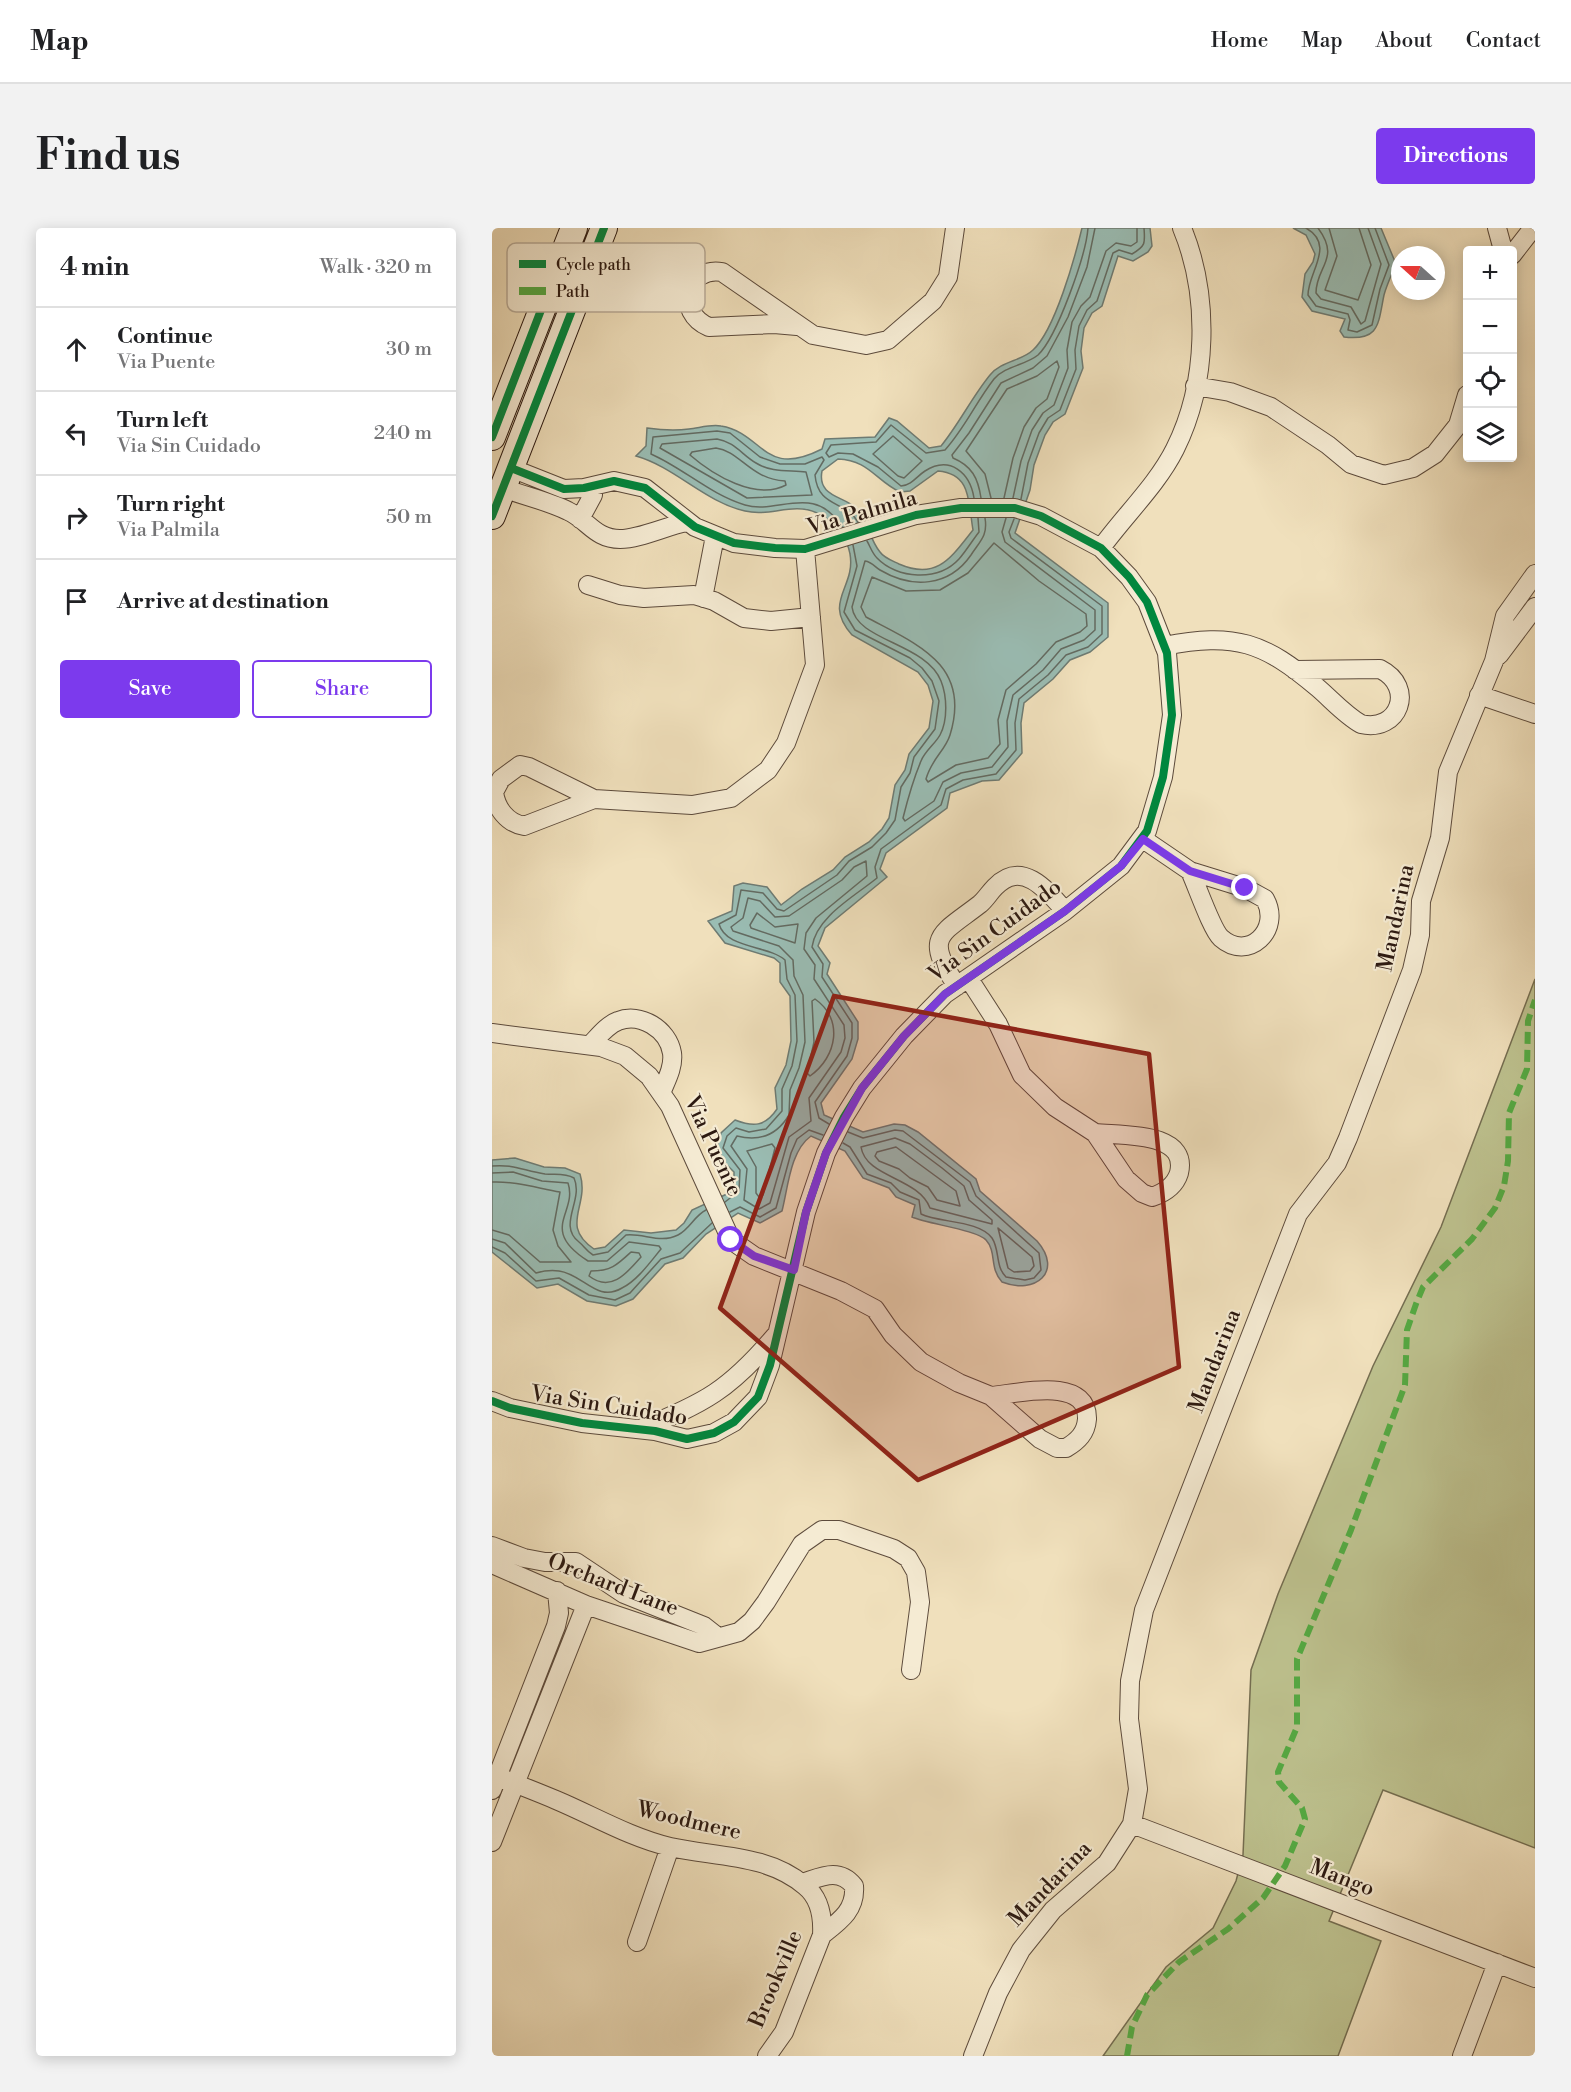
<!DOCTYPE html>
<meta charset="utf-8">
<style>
body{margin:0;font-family:"Libre Bodoni",serif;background:#f2f2f2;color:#202124}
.controls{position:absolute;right:18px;top:18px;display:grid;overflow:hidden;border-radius:6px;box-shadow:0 3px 15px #0003}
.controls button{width:54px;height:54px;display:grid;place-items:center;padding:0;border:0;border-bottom:2px solid #e0e0e0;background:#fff;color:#202124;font:30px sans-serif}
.compass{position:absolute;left:899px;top:18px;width:54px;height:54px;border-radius:50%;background:#fff;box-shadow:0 3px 15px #0003;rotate:291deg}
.stop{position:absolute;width:18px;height:18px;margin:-14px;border:4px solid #7c3aed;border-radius:50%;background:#fff}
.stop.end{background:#7c3aed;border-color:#fff;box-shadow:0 2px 6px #0008}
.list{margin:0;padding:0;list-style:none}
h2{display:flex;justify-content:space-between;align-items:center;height:78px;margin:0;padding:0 24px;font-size:26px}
h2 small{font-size:20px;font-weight:400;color:#757577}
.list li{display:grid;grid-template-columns:39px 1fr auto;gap:18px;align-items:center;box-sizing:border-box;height:84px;padding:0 24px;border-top:2px solid #e0e0e0}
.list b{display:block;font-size:22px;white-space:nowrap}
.list p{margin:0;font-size:20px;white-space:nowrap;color:#757577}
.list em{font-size:20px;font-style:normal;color:#757577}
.actions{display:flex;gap:12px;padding:18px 24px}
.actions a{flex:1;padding:14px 0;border:2px solid #7c3aed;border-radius:6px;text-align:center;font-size:21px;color:#7c3aed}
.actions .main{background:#7c3aed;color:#fff}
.icon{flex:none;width:33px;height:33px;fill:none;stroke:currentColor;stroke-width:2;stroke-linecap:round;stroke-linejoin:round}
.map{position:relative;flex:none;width:1043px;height:1828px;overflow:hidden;border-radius:6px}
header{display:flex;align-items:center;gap:36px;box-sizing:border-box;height:84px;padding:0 30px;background:#fff;border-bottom:2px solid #e0e0e0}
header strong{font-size:28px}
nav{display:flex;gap:33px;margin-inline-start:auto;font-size:21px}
.intro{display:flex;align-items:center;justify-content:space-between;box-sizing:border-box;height:144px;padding:0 36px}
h1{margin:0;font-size:42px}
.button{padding:15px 27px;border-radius:6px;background:#7c3aed;color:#fff;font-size:21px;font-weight:700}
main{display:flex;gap:36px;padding:0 36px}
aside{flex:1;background:#fff;border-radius:6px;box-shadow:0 3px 15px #0003}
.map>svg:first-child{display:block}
</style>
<header>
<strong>Map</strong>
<nav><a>Home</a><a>Map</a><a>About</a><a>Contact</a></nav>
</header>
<div class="intro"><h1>Find us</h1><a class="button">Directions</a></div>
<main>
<aside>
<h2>4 min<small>Walk · 320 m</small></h2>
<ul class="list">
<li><svg class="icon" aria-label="ahead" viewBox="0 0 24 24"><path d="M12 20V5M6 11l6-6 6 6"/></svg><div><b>Continue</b><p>Via Puente</p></div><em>30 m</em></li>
<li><svg class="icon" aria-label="left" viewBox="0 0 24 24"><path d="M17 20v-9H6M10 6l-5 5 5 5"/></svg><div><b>Turn left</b><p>Via Sin Cuidado</p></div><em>240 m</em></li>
<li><svg class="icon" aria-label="right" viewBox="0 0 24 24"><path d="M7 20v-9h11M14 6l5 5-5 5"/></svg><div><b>Turn right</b><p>Via Palmila</p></div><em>50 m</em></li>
<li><svg class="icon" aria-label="arrive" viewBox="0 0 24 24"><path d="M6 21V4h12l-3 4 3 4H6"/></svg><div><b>Arrive at destination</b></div></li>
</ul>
<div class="actions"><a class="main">Save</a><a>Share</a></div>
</aside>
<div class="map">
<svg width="1043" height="1828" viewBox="0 0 1043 1828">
<rect width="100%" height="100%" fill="#f0e0bc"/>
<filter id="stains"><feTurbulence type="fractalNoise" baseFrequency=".00333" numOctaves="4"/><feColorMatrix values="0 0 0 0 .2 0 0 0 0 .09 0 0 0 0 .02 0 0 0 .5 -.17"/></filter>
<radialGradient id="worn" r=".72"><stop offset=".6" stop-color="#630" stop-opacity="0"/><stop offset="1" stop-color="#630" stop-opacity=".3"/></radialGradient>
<path fill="#bdc18e" stroke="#746d50" stroke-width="1.5" d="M1043,751v869l-152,-58 -54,131 52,20 -43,115h-235l63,-89 47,-39 23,-47 7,-26 8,-185 27,-76 95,-228 68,-139z"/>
<path fill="#9abdb4" stroke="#6e7b73" stroke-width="1.5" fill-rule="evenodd" d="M590,0h68l2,18 -4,6 -15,9 -15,-5 -16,50 -10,7 -8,15 -3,23 2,17 -18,46 -12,8 -8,13 -11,30 -4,25 -15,43 93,70v34l-18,15 -20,8 -17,19 -29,24 -3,20 1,30 -23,27 -17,1 -32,12 -3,15 -61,45 -6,16 7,8 -62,51 -7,18 12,17 -3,11 31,48v17l-6,20 -31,44 3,12 39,17 31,-8 11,1 13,7 58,47 4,12 57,50c27,31 -2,54 -35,41 -13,-14 -5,-30 -16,-42 -9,-10 -58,-16 -74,-23l3,-12 -19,-8 -7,-9 -26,-10 -18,-27 -34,-15c-21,15 -23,52 -29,75l-22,12 -22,-10 -32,21 -23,24 -18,6 -32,35 -17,7 -29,-5 -29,-17 -21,4 -45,-36v-92l23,-2 29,9 21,1 15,6c10,32 -21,51 14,75l11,-2 19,-17 27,3 25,-3 8,-7 8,-13 37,-17 5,-5v-16l-9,-9 -8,-16 4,-14 14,-13c18,7 30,7 42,-11l-2,-21 11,-23 5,-24 -1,-45 -10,-14v-19l-6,-5 -49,-15 -17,-22 24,-10 2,-25 9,-3 24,4 14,18 21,-16 31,-19 12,-13 24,-15 13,-13 7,-11 6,-33 10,-15 4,-16 20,-26 4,-27 -5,-16 -10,-13 -66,-37c-30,-34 4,-47 -2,-81 -2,-15 -19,-35 -33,-41 -24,-11 -47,4 -72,-2 -40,-9 -70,-44 -109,-55l10,-10 1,-18c14,2 27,3 42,1 10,-1 22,-5 32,-3 43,7 42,53 101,23l3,-10 50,-2 14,-19 8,3 32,27 12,-2c18,-22 31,-49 49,-71 11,-14 32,-14 43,-25 22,-20 42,-93 49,-122zM346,231c31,1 38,22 62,33l10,-1 28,-20c34,3 30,31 35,59 -21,26 -35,51 -74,34 -6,-3 -15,-6 -19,-12 -11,-13 -12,-32 -24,-44 -12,-12 -39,-11 -34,-37z
M801,0h88l15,36c-4,10 -9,20 -12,31 -6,29 -4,46 -40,42l-4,-6 5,-12 -33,-8 -10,-14 3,-23 8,-12 2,-8 -9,-19z"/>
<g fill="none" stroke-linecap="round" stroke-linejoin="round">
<path stroke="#636b62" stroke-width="1.5" d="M814,0c30,17 2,44 2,67l8,11 32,8 2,6 -2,10 9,2 15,-7 8,-36 9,-24 -14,-37
M826,0c23,31 -2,38 -2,65l5,6 30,8 10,17 4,-3 16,-57 -13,-36
M837,0l8,28 -12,34 33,10 13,-35 -12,-37
M401,208l29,25 -18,17 -6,-2 -25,-22z
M225,211c18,3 25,16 39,24 16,10 33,7 50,9l6,23 -65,3 -87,-50 2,-4z
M224,220c24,3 34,31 69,33l1,4c-30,16 -73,-10 -96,-30l2,-3z
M482,270c-4,-25 -24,-43 -49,-27 -8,5 -13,14 -24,15l-23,-19 -25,-13 -15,-1 -9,4 -3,-4 5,-8 45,-3 15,-17 35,28 19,-3c20,-22 31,-48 49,-71 11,-13 32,-14 44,-24 19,-18 48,-100 50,-127
M489,270c-3,-20 -9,-32 -28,-40l-1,-3 17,-22 32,-50 32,-15 14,-12 21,-39 19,-50 8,-39
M499,270l-6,-24 -19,-23 41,-62 30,-13 20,-15 2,6 -12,32 -11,9 -12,19 -11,31 -9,40
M521,270l8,-37 11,-31 11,-17 11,-8 14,-37 -1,-18 5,-28 9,-16 9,-9 16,-46 10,-8 15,3 6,-4v-14
M529,271l7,-36 11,-30 9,-15 12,-8 16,-41 -1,-19 4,-24 8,-16 10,-9 16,-48 6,-3 13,4c14,-8 13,-11 12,-26
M493,290c3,18 -5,23 -14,37 -22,32 -59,34 -91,15 -5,-3 -8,-8 -15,-9l-13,46c4,34 74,36 89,74 6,15 7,39 -1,54 -5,9 -15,16 -19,26 -8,19 -13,37 -18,57l2,3 29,-20 9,-19 18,-9 31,-6 16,-20 -1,-26 6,-26 30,-25 18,-21 23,-9 11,-10v-20l-90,-68 -3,-10 4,-14
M350,299c-28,-45 -64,-12 -97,-22 -34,-10 -62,-37 -94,-51l2,-17 64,-6 13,2 30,24 20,7h25l17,-7 2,3 -9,15c3,33 30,25 43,47
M375,313c3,5 5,12 10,17 20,21 61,24 82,1 7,-8 13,-18 20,-27l-1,-14
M502,315l45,38 47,33 1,12 -7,6 -24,10 -20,22 -30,26 -8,30 2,24 -12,14 -32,7 -28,17 -2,-3c6,-21 19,-28 24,-44 22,-71 -34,-91 -84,-118l-5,-10 11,-30 34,14 34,-1 28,-17z
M374,633l1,15 -51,42 -10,15 -2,16 11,16 -1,14 30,46 1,13 -4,14 -32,46 2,23 -22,16 -19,66 -11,6 -15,-9 3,-31 -16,-23 6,-10c23,6 40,-1 52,-21l1,-25 9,-22 6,-26 -2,-47 -9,-19 -1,-16 -14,-14 -46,-15 -2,-4 12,-9 5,-20 12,3 15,16 14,-1 53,-36 12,-13z
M265,685l18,14 23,-3 -3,19 -44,-15 -1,-3z
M323,771c29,20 22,58 -5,77l-3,-3 7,-31 -2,-41z
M337,896l-10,-6 -4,-16 32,-46 5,-18v-15l-30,-46 1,-13 -11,-17c4,-30 43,-51 65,-69l-2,-11 6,-18 60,-44 5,-16 17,-9 33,-6 20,-24 -1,-27 4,-24 29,-24 18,-20 22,-8 14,-13v-28l-91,-68 -2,-6 5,-13
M403,910l15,6 32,24 22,18 5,14 23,20v4l-62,-16c-12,-31 -64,-30 -69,-61z
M351,915l7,4 17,27 24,9 9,9 19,8 2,14c18,9 58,6 71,24 8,12 3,28 14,39l19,3 9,-2 7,-8 -2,-17 -63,-57 -6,-14 -67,-51 -8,-1 -32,8 -15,-6
M280,916l3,4 -12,47 -4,2 -3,-4v-26l-9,-16z
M404,919l60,44 4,15 -23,-6 -9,-13 -18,-9 -11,-9 -20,-8 -4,-5 2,-4z
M0,938c23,-2 32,5 53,8 11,1 20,-1 29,4 10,22 -17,47 5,64 5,4 7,9 14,13l15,-3 18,-17c18,-2 34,9 52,0 12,-6 16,-19 28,-25
M0,945l21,-1 29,9 26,2c10,30 -30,46 20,78h19l22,-19 30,4 2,3c-10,12 -24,32 -39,39 -25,15 -39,-14 -63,-17 -7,-1 -16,0 -23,2l-31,-30 -13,-4
M0,954c23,-1 45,6 68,10l-7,38 5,16 13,16h-31l-31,-27 -17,-5
M233,974l14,-11 1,-21 -17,-22 4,-12 9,-8 13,4 17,-3 16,-18v-22l10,-23 5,-25 -2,-46 -8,-16 -2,-19c-17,-15 -59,-11 -66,-36l17,-9 5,-25 22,3 14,16 7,2 53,-36 12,-14 23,-14 14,-14 9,-13 6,-33 9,-14 4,-16 21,-28 4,-28 -7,-20 -10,-13 -12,-10 -55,-28 -11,-18 13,-46 -4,-21
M238,984l10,-5 20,10 16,-9 15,-55 6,-14 12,-9 14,5
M506,1000l34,29 2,9 -4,5 -16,1 -6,-4z
M0,1019l13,6 31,28 23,-3 30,17 26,5 15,-7 31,-34 19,-6 32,-30
M139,1024l8,1 2,4c-14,16 -30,36 -52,19l2,-5c20,0 26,-6 40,-19z"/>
<g stroke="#5d4b3c" stroke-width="20">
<path id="minor" d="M1005,0l6,22
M1020,27l21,-27
M305,98l-23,-2 -65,3c-35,-15 -22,-61 13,-55l91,63 53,10 22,-5 45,-39 15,-24 7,-49
M703,158l35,6 41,15 57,38 23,19 33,11 29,-7 22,-14 23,-29 9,-30
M11,260c21,8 45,13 65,23 20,9 27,28 52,28 20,0 46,-13 67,-17
M88,291l13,-24v-9
M609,320c23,-32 56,-63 74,-99 33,-66 35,-153 7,-221
M96,357l32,10 24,3 50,-3 20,6 30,17 27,3 40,-4
M211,370l12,-62
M672,418c71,-14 100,-4 154,42 14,12 27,27 43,36 38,9 55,-37 19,-55l-85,1
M1007,427l36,-48
M987,467l56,19
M102,571l-70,27c-17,-3 -28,-18 -30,-34l7,-13 19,-14 9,2 65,32 98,6 39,-7 37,-28 18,-27 29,-78 -10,-116
M651,611l47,32 55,17 20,11c17,31 -17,63 -44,39 -9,-8 -24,-52 -31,-67
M477,751l29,45 24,51 33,32 40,26 31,46 16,14 10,4c12,-4 23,-11 27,-24 10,-42 -58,-37 -84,-40
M465,758c-34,-50 -17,-51 23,-82 6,-5 9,-11 15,-17 27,-28 52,3 70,24
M0,805l109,14 24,9 24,20 21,30 61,134 23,16 87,35 34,18 18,26 28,27 38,21 32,13 49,43 17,9h9c12,-7 20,-15 21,-29 1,-44 -71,-25 -96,-23
M98,817c8,-8 17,-20 28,-24 22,-9 50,8 54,32 2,14 -6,28 -11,40
M0,1173l18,7 72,15 73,8 32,8 27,-6 20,-11 24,-25 12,-32 36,-153 20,-59 18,-36 18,-29 42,-52 41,-42 120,-83 56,-45 26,-35 16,-54 9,-62 -5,-62 -20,-51 -18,-25 -28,-29 -60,-32 -26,-8h-54l-45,7 -111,34 -30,-1 -41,-5 -39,-16 -50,-39 -31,-7 -30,7 -20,1 -53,-21
M148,1201c65,-26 89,-39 135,-93
M0,1318l32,12 21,4h31l48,32 80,32 14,11
M0,1336l94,41 113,38 40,-11 13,-11 14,-19 36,-58 20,-14h17l55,19 14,9 8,14 4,30 -9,68
M0,1546c21,9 43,17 64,26 38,16 73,37 114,47 45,10 98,7 135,39 15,12 18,31 17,49l-38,97 -17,24
M0,1562l64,-164 3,-13 -2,-22
M640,1596l403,154
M0,1614l94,-237
M310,1655c19,-6 37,-16 52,3 2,24 -14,35 -32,49
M145,1714l33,-95
M481,1828l25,-63 23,-43 32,-40 54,-47 25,-39 6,-35 -9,-70 1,-38 14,-71 154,-396 39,-51 11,-25 64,-168 8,-35 1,-34 19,-63 8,-66 46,-111 11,-45 30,-42
M970,1828l35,-93"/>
</g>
<g stroke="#2c1911" stroke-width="28">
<path id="secondary" d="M0,209l82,-209
M0,288l112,-288"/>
</g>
<use href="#minor" stroke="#f5ebd3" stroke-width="18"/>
<use href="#secondary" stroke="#f5ebd3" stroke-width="26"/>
<path stroke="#54a942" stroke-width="6" stroke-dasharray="12 6" stroke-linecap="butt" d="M635,1828l5,-29 15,-32 32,-33 49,-33 35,-31 22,-32 20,-47 -3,-11 -23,-26 -1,-10 19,-45v-68l54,-129 54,-145 2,-55 9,-26 7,-17 49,-48 23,-31 9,-22 4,-25 1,-48 18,-44 1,-48 7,-21"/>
<g stroke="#f5ebd3" stroke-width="11">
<path id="cycleway" d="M0,209l71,-184
M0,288l112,-288
M0,1173l18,7 72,15 73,8 32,8 27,-6 20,-11 24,-25 12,-32 36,-153 20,-59 18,-36 18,-29 42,-52 41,-42 120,-83 56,-45 26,-35 16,-54 9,-62 -5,-62 -20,-51 -18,-25 -28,-29 -60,-32 -26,-8h-54l-45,7 -111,34 -30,-1 -41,-5 -39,-16 -50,-39 -31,-7 -30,7 -20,1 -53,-21"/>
</g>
<use href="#cycleway" stroke="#00873e" stroke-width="8"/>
</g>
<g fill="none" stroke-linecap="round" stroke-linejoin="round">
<path stroke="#7c3aed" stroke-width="8" d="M239,1012l23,16 40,14 12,-58 20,-59 36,-65 42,-52 41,-42 120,-83 56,-45 22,-27 47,32 55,17"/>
</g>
<path fill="#8f2418" fill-opacity="0.2" stroke="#8f2418" stroke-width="4.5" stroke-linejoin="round" d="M342,768l315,58 30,313 -261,113 -198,-172z"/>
<g text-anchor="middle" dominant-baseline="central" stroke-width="4.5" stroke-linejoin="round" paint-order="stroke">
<g font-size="22" fill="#2c1911" stroke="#f5ebd3">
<text transform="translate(370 285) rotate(-16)">Via Palmila</text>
<text transform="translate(904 690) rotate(-78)">Mandarina</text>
<text transform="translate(503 703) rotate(-36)">Via Sin Cuidado</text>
<text transform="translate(221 918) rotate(65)">Via Puente</text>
<text transform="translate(723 1133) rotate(-69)">Mandarina</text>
<text transform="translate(117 1178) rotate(9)">Via Sin Cuidado</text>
<text transform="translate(121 1357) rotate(21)">Orchard Lane</text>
<text transform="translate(197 1593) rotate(13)">Woodmere</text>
<text transform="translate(850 1650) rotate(21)">Mango</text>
<text transform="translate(558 1656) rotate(-46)">Mandarina</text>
<text transform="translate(284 1751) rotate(-67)">Brookville</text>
</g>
</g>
<rect x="15" y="15" width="198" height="69" rx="9" fill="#f5ebd3" stroke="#b9ac99" stroke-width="1.5"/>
<rect x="27" y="32" width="27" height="8" fill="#00873e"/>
<rect x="27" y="59" width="27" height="8" fill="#54a942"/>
<g font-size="16" fill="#2c1911">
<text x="64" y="42">Cycle path</text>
<text x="64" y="69">Path</text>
</g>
<rect width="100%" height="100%" filter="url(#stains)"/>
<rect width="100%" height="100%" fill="url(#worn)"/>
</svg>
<div class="controls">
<button>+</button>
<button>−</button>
<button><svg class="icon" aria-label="locate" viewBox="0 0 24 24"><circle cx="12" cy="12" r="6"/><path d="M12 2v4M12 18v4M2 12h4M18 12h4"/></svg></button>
<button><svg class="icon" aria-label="layers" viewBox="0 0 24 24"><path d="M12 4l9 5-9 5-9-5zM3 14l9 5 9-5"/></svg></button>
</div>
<svg class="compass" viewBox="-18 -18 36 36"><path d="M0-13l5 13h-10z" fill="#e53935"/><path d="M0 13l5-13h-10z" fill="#757577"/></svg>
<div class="stop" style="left:239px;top:1012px"></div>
<div class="stop end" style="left:753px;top:660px"></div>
</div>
</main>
